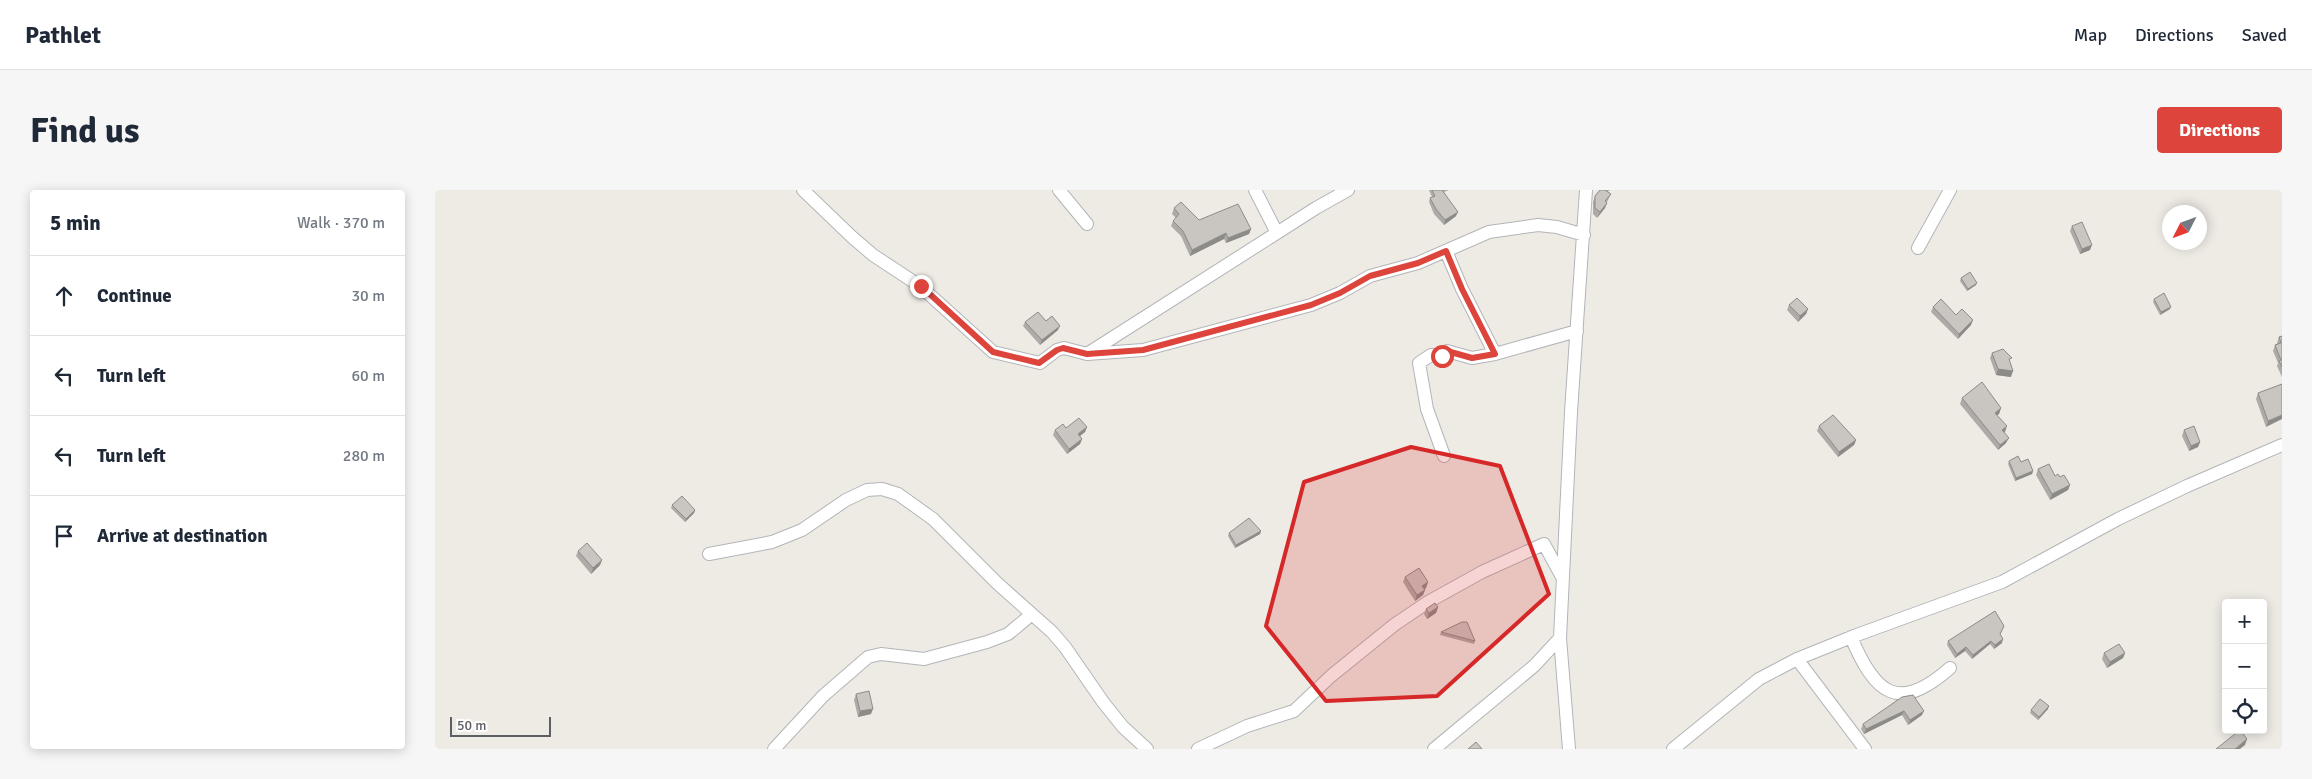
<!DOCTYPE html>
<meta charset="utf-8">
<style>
body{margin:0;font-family:Signika,sans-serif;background:#f6f6f7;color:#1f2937}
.controls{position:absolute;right:15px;bottom:15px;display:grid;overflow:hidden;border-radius:5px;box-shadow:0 2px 12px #0003}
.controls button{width:45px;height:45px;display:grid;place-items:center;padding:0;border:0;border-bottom:1px solid #e0e1e3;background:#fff;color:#1f2937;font:25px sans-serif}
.compass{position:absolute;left:1727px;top:15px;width:45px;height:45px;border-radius:50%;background:#fff;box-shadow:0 2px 12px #0003;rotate:228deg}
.scale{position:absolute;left:15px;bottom:12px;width:101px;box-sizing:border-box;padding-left:5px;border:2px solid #5c6064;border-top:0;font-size:14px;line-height:18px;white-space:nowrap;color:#5c6064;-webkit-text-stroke:4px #fff;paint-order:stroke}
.stop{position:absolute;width:15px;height:15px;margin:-11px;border:4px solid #dc443c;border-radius:50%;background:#fff}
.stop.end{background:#dc443c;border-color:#fff;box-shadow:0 1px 5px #0008}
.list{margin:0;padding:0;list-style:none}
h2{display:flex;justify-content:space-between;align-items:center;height:65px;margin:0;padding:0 20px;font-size:21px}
h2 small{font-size:16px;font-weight:400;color:#747a83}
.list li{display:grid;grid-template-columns:32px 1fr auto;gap:15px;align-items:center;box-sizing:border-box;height:80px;padding:0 20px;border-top:1px solid #e0e1e3}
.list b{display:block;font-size:19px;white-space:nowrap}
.list em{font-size:16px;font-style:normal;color:#747a83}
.icon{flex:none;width:28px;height:28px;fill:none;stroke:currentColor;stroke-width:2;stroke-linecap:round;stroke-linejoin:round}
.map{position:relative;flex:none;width:1847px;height:559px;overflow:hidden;border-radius:5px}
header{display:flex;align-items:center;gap:30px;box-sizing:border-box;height:70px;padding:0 25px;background:#fff;border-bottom:1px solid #e0e1e3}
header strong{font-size:24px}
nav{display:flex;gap:28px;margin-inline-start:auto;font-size:18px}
.intro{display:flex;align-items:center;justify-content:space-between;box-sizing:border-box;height:120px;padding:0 30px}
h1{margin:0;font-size:35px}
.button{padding:12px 22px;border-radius:5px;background:#dc443c;color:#fff;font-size:18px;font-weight:700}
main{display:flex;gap:30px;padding:0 30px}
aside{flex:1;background:#fff;border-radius:5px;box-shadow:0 2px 12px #0003}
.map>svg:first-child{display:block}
</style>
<header>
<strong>Pathlet</strong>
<nav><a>Map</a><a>Directions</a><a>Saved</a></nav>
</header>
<div class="intro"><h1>Find us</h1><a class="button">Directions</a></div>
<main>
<aside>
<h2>5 min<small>Walk · 370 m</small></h2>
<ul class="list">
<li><svg class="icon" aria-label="ahead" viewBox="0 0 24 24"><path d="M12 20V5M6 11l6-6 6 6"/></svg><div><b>Continue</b></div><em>30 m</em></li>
<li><svg class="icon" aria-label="left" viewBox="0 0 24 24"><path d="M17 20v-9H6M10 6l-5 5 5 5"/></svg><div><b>Turn left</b></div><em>60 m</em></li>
<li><svg class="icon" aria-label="left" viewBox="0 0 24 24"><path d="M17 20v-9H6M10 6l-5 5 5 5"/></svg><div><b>Turn left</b></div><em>280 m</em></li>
<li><svg class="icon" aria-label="arrive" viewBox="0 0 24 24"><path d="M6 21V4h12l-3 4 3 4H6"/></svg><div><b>Arrive at destination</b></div></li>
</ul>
</aside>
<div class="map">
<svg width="1847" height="559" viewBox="0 0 1847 559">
<rect width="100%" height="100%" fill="#eeebe5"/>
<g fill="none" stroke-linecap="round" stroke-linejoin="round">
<g stroke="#b2b5b8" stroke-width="14">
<path id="minor" d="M368,0l49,47 21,18 47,31 73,66 47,11 17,-13 7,-2 23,6 56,-4 168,-45 29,-12 30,-17 48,-13 71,-31 49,-7 19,2 27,8
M624,0l28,34
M820,0l22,43
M1483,58l32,-58
M1011,61l16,38 33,65 82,-23
M652,164l229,-146 32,-18
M1009,266l-17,-47 -8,-46 12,-8 11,1 5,-5 25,7 23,-4
M274,364l63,-12 30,-12 44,-30 21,-10 15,-1 16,5 35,25 64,64 55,49 13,15 38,55 20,25 24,22
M1416,447c24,57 47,77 99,31
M1362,469l68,90
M339,559l49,-53 45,-39 13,-3 43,5 63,-17 21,-8 24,-20
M763,559l49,-23 47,-15 37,-35 63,-51 34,-23 54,-30 62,-28 18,33
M999,559l100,-83 26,-28
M1134,559l-9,-111 11,-226 15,-222
M1238,559l86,-70 38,-20 57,-23 148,-54 116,-63 69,-33 95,-41"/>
</g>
<use href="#minor" stroke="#fff" stroke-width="12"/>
</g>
<path fill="#adaaa7" d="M994,0h20l-5,2 12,24 -12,9 -10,-11 -5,-12 1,-4 2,-1z
M1165,0h10l-3,2 4,2 -4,8 -2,6 -8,10 -4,-4v-12l2,-6z
M739,18l25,12 52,9 -2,5 -23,9 -2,-4 -34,17 -9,-20 -10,-10 2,-5 3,-3 -4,-4z
M1637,36l18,24 -10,4 -10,-23z
M1526,88l15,7 -9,6 -7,-10z
M1719,109l16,10 -10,6 -7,-13z
M1354,115l19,4 -2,5 -8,8 -11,-12z
M1498,117l23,8 15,10 -13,14 -27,-27z
M590,132l33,8 -18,15 -17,-19z
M1847,146v41l-5,-11 1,-3 -5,-12 2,-6 2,-1v-1l2,-6z
M1557,163l18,9 1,15 -15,-2 -6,-17z
M1847,194l-16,43 -10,-28 2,-6z
M1527,208l39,10 -2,6 -2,1 8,17 -1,1 2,10 -8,7 -38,-46z
M1384,236l37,14 -2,5 -16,12 -21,-26z
M652,237l-2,5 -5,4 2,3 -2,5 -13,10 -14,-19 2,-5z
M1749,240l16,12 -2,5 -9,4 -7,-15z
M1574,271l12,1 12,9 -1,3 -17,7 -7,-17z
M1603,279l22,8 10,8 -2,5 -18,10 -14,-25z
M237,315l23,5 -1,3 -9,9 -14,-14z
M826,341l-1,3 -25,14 -7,-12 1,-3z
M143,361l24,9 -2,5 -9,9 -15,-18z
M970,387l23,5 -2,6 -1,1 -2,6 -8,6 -12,-19z
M1003,417l-2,6 -9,6 -3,-5 2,-5z
M1569,436l-4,9 2,8 -8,6 -4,-5 -18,15 -7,-8 -10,7 -8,-13 1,-4z
M1006,442l34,9 -1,3 -34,-9z
M1669,463h21l-2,5 -16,10 -5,-9z
M421,504l15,20 -13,3 -4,-17z
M1478,505l9,20 -14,10 -6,-10 -38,19 -3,-5 2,-5z
M1613,519l-10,11 -8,-7 1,-3z"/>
<path fill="#8d8b88" d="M1172,13l-2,5 -8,10 3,-6z
M1023,22l-2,4 -12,9 1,-5z
M816,39l-2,5 -23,9 2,-5z
M791,43l-2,6 -34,17 2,-6z
M1657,55l-2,5 -10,4 2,-5z
M1542,93l-1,2 -9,6 1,-2z
M1736,117l-1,2 -10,6 1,-3z
M1373,119l-2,5 -8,8 2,-6z
M1538,130l-2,5 -13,14 1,-5z
M625,136l-2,4 -18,15 2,-5z
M1563,179l15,2 -2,6 -15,-2z
M1566,218l-2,6 -6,4 2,-5z
M1847,225v4l-16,8 2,-6z
M1572,236l-2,6 -5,4 2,-6z
M652,237l-2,5 -9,7 2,-5z
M1574,248l-3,5 -8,7 2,-5z
M647,249l-2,5 -13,10 2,-5z
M1421,250l-2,5 -16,12 1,-5z
M1765,252l-2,5 -9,4 2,-5z
M1598,281l-1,3 -17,7 1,-3z
M1635,295l-2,5 -18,10 2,-6z
M260,320l-1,3 -9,9 1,-3z
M826,341l-1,3 -25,14 1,-3z
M167,370l-2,5 -9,9 2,-6z
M993,392l-2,6 -6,4 2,-6z
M990,400l-2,5 -8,6 2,-6z
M1003,417l-2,6 -9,6 2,-6z
M1568,449l-1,4 -8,6 1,-4z
M1556,451l-1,3 -18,15 1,-4z
M1531,457l-1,4 -10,7 2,-4z
M1690,463l-2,5 -16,10 3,-6z
M1614,516l-1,3 -10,11 1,-3z
M438,519l-2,5 -13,3 2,-6z
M1469,521l-2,4 -38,19 2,-5z
M1489,521l-2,4 -14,10 2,-5z
M1812,549l-2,6 -5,4h-5z"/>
<path fill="#c9c6c2" stroke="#8d8b88" d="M997,0h10l16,22 -13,8 -9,-11 -6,-11 5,-2z
M1165,0h5l6,4 -6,7 2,2 -7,9 -5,-4v-12z
M746,12l18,18 39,-16 13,25 -23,9 -2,-5 -34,17 -9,-19 -10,-10 6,-7 -5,-6z
M1647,32l10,23 -10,4 -10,-23z
M1535,82l7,11 -9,6 -7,-11z
M1729,103l7,14 -10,5 -7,-13z
M1362,108l11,11 -8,7 -11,-11z
M1506,109l15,16 6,-6 11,11 -14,14 -26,-27z
M603,122l8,9 6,-5 8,10 -18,14 -17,-18z
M1847,146v31l-3,-6 2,-1 -6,-15 6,-2 -2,-6z
M1568,159l9,9 -3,1 4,12 -15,-2 -6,-16z
M1547,192l19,26 -6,5 12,13 -5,4 7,8 -9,7 -38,-47z
M1847,194v31l-14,6 -10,-28z
M1398,225l23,25 -17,12 -20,-26z
M644,228l8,9 -9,7 4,5 -13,10 -14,-19 8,-6 3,4z
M1759,236l6,16 -9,4 -7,-16z
M1583,266l3,6 7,-3 5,12 -17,7 -7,-17z
M1614,274l6,12 3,-2 2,3 4,-2 6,10 -18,9 -14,-25z
M247,306l13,14 -9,9 -14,-14z
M814,328l12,13 -25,14 -7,-12z
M152,353l15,17 -9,8 -15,-17z
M984,378l9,14 -6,4 3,4 -8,5 -12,-18z
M1000,413l3,4 -9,6 -3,-4z
M1560,421l9,15 -4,8 3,5 -8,6 -4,-4 -18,14 -7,-8 -9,7 -9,-13z
M1027,432h5l8,19 -34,-9z
M1684,454l6,9 -15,9 -6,-9z
M434,501l4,18 -13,2 -4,-17z
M1478,505l11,16 -14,9 -6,-9 -38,18 -3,-5 39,-27z
M1605,509l9,7 -10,11 -8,-7z
M1805,540l7,9 -12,10h-19z
M1041,552l6,7h-14z"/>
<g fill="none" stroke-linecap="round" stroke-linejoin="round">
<path stroke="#dc443c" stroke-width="6" d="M486,96l72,66 46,11 18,-13 6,-2 24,6 56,-4 168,-45 29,-12 30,-17 48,-13 28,-12 16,38 33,65 -23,4 -25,-7 -5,5"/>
</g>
<path fill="#d62828" fill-opacity="0.2" stroke="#d62828" stroke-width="4" stroke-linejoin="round" d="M976,257l89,19 49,128 -112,102 -111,5 -60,-75 38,-144z"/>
</svg>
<div class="controls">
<button>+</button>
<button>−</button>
<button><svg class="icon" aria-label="locate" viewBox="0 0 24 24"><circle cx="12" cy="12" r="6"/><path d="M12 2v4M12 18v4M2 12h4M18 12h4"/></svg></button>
</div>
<svg class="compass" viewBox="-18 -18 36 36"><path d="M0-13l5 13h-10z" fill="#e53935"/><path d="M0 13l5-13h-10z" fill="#747a83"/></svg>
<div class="scale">50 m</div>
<div class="stop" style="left:1007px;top:166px"></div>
<div class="stop end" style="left:486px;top:96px"></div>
</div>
</main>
